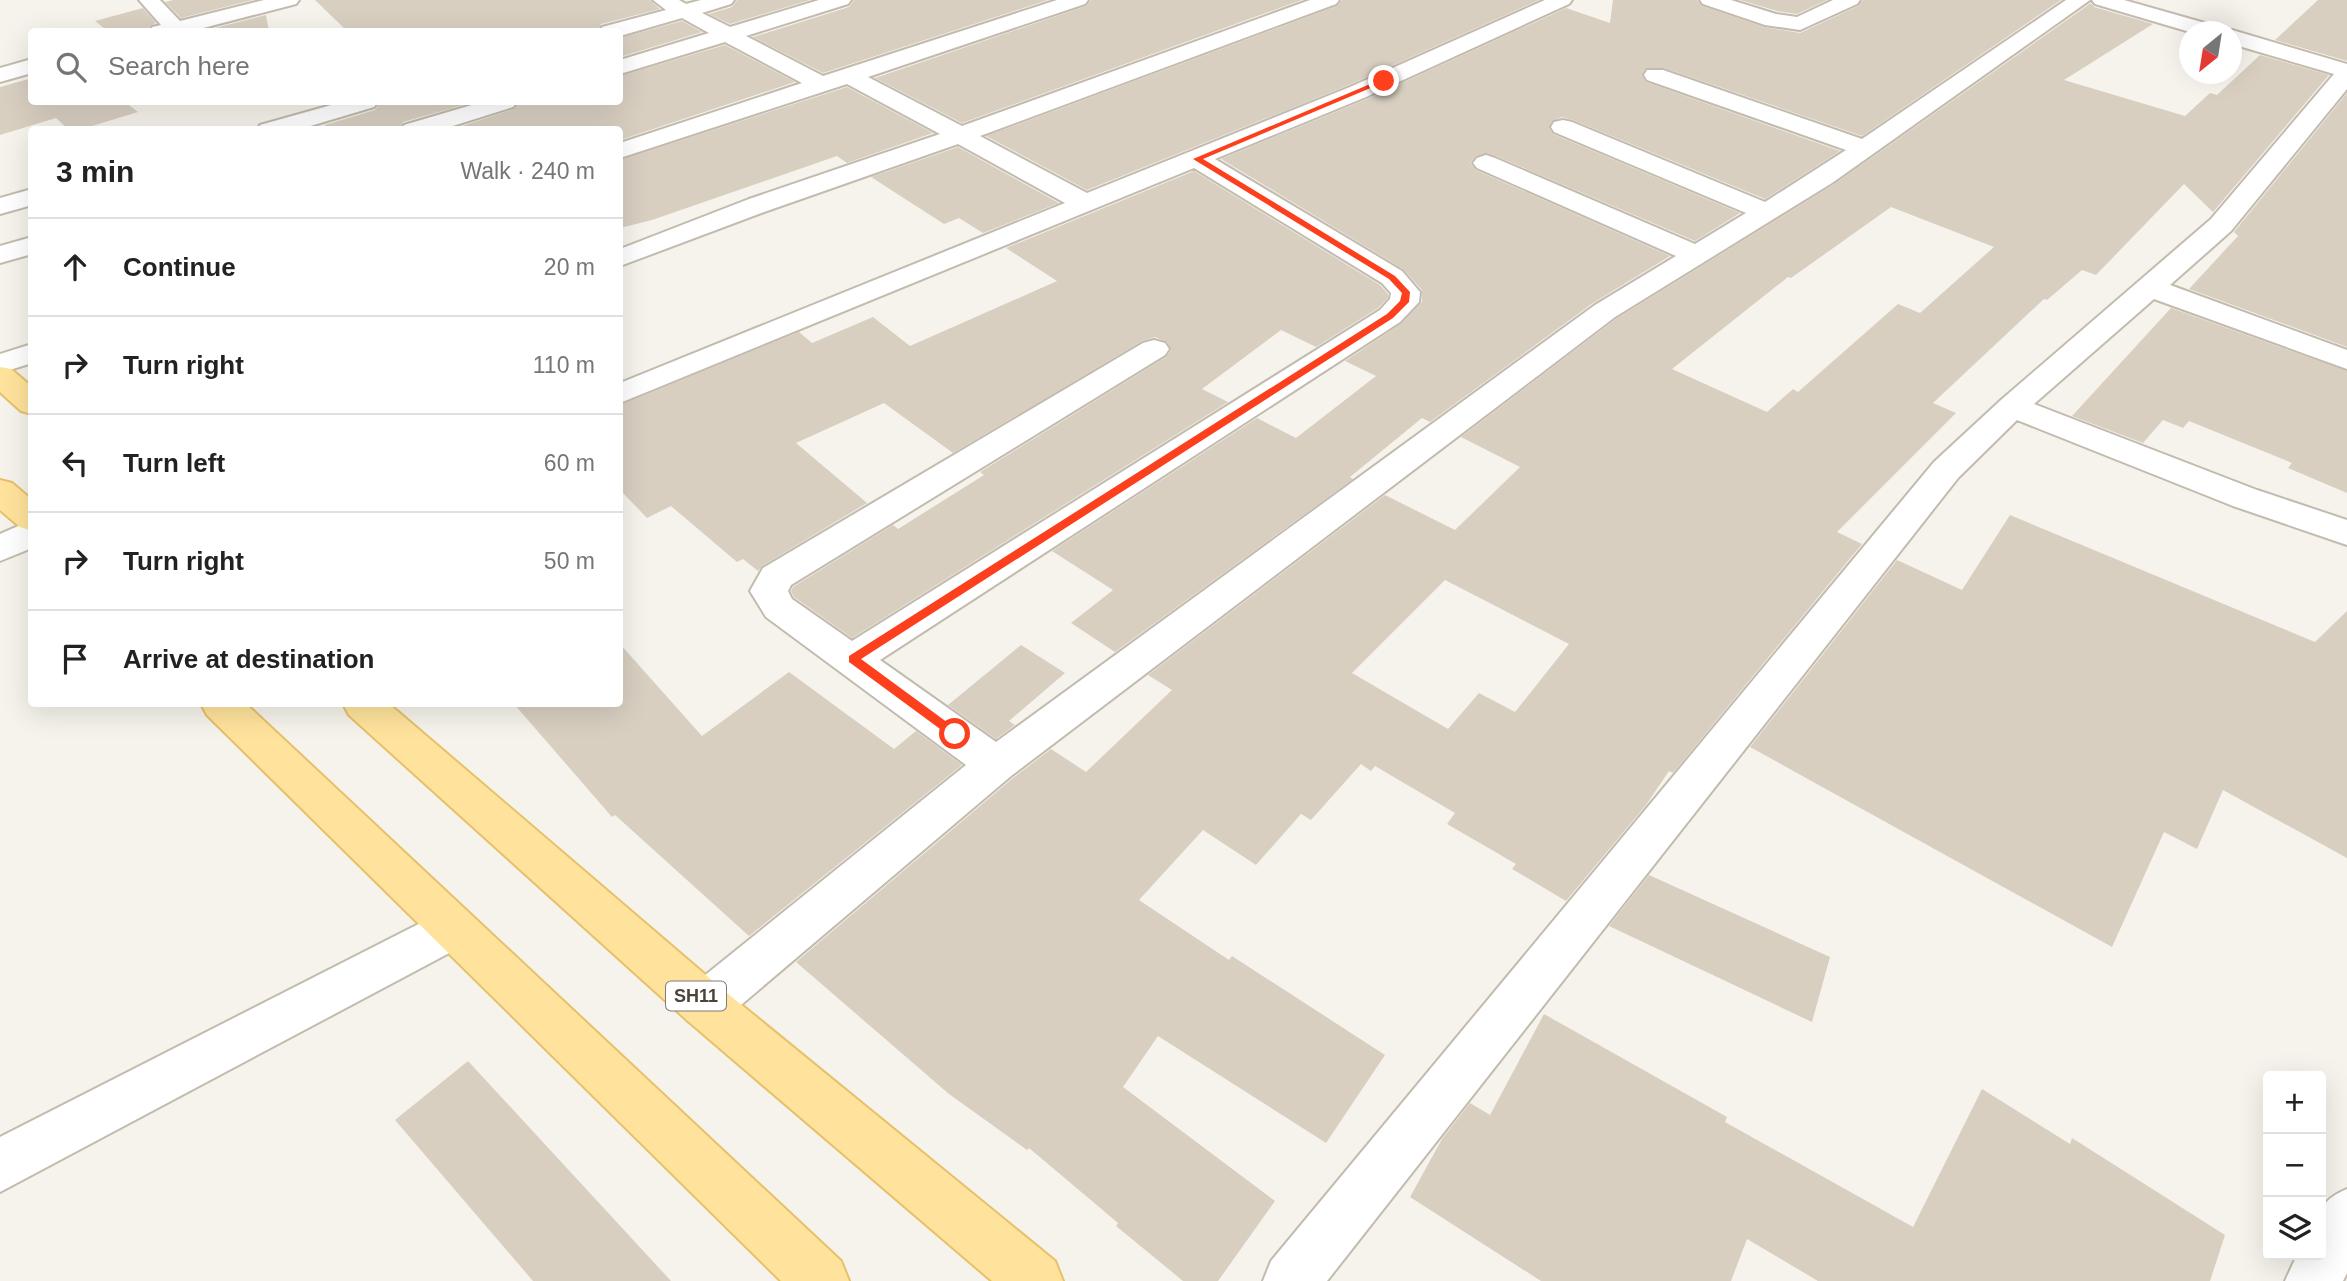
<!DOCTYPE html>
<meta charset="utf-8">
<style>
body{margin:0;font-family:Helvetica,sans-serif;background:#f6f6f6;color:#222}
.controls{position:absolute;right:21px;bottom:21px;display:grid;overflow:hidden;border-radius:7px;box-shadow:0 7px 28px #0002}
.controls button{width:63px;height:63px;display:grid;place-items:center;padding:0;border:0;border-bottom:2px solid #e0e0e0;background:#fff;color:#222;font:35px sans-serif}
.compass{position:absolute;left:2179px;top:21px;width:63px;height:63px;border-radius:50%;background:#fff;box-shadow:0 7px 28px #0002;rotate:210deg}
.stop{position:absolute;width:21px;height:21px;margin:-16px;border:5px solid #fc3f1d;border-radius:50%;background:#fff}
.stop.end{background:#fc3f1d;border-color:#fff;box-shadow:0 2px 7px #0008}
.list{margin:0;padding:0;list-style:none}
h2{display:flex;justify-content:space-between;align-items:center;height:91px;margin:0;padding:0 28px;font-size:30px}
h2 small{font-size:23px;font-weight:400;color:#767676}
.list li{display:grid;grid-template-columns:46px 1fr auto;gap:21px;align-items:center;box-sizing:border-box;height:98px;padding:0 28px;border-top:2px solid #e0e0e0}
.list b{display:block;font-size:26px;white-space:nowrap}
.list em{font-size:23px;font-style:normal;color:#767676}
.icon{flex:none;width:38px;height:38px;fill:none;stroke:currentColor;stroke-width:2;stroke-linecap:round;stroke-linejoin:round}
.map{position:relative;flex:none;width:2347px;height:1281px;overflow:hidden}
.search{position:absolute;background:#fff;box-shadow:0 7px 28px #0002;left:28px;top:28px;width:595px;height:77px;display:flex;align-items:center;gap:18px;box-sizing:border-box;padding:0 24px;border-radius:7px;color:#767676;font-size:26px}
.panel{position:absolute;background:#fff;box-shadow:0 7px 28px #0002;left:28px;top:126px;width:595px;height:581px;border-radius:7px}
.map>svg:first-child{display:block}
</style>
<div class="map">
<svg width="2347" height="1281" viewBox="0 0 2347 1281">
<rect width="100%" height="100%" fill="#f6f3ec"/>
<path fill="#d8cfc1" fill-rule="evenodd" d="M173,0h80l-72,18 -16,-16z
M315,0h335l10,9 -59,15 -3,8h-250z
M737,0h73l-80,24 -21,-10 23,-7z
M854,0h194l-225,73 -70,-36 96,-30z
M1091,0h211l-340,123 -87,-45 211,-72z
M1342,0h197l-190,85 -262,105 -101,-54 351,-130z
M1613,0h84l5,6 62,21 36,6 58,-27 5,-6h198l-199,136 -198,-68 -19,1 -3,7 4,6 194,69 -75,48 -192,-79 -11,-3 -10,4 -3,7 4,6 187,79 -45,28 -199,-85 -9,-3 -11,3 -6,7 6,7 194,86 -77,47 -163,119 -8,-4 -72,59 3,2 -238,173 -44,-29 42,-33 -61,-39 205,-133 39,20 80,-62 -31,-15 56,-37 21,-22v-12l-19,-21 -182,-110 146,-60 199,-91 44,15z
M1740,0h87l-30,14 -20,-3z
M2318,0h29v61l-72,-21z
M2091,3l3,4 59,17 -89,56 121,36 25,-23 7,2 43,-40 69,20 -116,137 -29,-28 -88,91 -14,-5 -35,30 -3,-1 -111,104 23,10 -119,119 25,12 -189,229 -4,-2 -23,34 -80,96 -54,-32 4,-5 -69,-40 8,-11 -80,-47 -4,5 -10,-7 -50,56 -10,-6 -45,51 -53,-35 -64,70 90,60 3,-4 153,99 -59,88 -168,-107 -35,51 152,114 -57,80h-35l-67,-55 2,-3 -89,-75 -2,2 -78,-56 -153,-132 217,-184 38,-29 35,23 86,-82 -24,-15 237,-180 70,35 65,-63 -59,-30 155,-118 217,-134zM1891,207l103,40 -74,66 -22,-9 -100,88 -5,-3 -26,23 -95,-43 116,-92 3,1zM1445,580l124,64 -54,68 -36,-19 -31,36 -96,-56z
M143,8l13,15 -6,3 -2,6h-39l-14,-11z
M266,15l3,17h-69z
M682,21l20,11 -82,25v-19z
M725,45l70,37 -175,58v-10h-170l64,-21 5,-7h101v-26z
M32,78v24h93l13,10 -59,18h-10l-13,-12 -56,17v-48z
M847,87l86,46 -86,30 -10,-7 -185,64 -32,8v-68z
M2347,93v254l-158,-58 49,-53 -4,-4z
M381,102h93l-71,20 -4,8h-74v-5l50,-15z
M958,147l101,56 -76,30 -24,-15 -15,6 -73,-47z
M1194,171l186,114 8,9v4l-10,10 -62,39 -35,-17 -79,59 26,13 -376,236 -58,-41 -3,-6 2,-4 100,-62 5,4 86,-54 -4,-3 186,-115 5,-7 -4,-8 -12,-5 -13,4 -189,112 -69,-50 -88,40 71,60 -105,63 -4,5 -15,-12 -6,3 -66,-56 -24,12 -27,-28v-85l179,-73 13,11 61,-26 37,29 147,-65 -51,-33z
M2171,308l176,63v122l-59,-25 4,-5 -103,-42 -6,7 -20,-8 -20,23 -71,-27z
M2010,515l305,127 32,-31v247l-124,-68 -26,59 -33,-17 -52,115 -362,-200 147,-187 65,30z
M620,644l82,92 87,-64 105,77 22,-18 46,34 -213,171 -134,-121 -3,2 -98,-113h106z
M1021,645l44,28 -56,48 6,4 -19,14 -48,-34z
M1649,875l181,82 -18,65 -203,-96z
M1544,1014l183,103 -2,5 188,105 69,-138 88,55 2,-6 153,97 -15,46h-392l-71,-42 -16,42h-190l-131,-84 32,-58 28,-36 20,12z
M468,1061l203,220h-138l-138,-161z"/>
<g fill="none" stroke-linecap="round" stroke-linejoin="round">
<g stroke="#c2bbae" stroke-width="4">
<path id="street" d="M139,0h21l20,21 84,-21h35l-3,4 -108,28h-38l2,-5 9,-2z
M653,0h26l7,4 15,-4h33l-3,4 -29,9 28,14 89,-27h32l-3,4 -102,32 77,40 234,-76h31l-3,4 -217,73 94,49 348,-126h29l-3,4 -356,132 107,57 263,-106 195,-87h27l-3,4 -203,93 -151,62 187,112 18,21 -1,10 -19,20 -520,338 116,82 599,-437 81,-49 -199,-88 -4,-5 4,-5 9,-3 9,3 200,86 51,-31 -192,-81 -3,-5 3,-5 9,-2 9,2 193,80 81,-52 -199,-70 -3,-5 3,-5h16l199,69 204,-139h24l-258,183 -217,134 -604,459 -289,245 -17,6 -17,-6 -7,-16 7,-16 278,-224 -200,-148 -16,-26 13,-23 380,-225 11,-3 11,3 4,6 -4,6 -374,230 -3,6 4,8 60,42 528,-331 10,-11 1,-6 -9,-10 -188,-115 -574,235v-20l445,-180 -107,-59 -191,67 -147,55v-17l129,-50 191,-65 -93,-50 -227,74v-15l182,-60 -77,-41 -105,32v-14l89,-27 -27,-15 -62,18v-4h-20l2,-5 64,-17z
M1700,0h31l45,14 21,3 36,-17h27l-3,4 -57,26 -35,-5 -62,-21z
M2092,0h32l95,27 2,5h-31l-95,-28z
M2232,30l115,34v25l-116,142 -61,54 177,65v19l-193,-70 -120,105 223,86 90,30v25l-114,-39 -216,-86 -59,58 -631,803h-64l8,-20 663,-799 67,-62 210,-181 123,-145 -102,-30v-12h-4z
M32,59v14l-32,9v-14z
M342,102h36l-4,5 -77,23h-40l3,-5z
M482,102h35l-4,5 -73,23h-39l3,-5z
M32,189v16l-32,9v-16z
M32,237v17l-32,9v-17z
M32,344v19l-32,10v-19z
M32,520v28l-32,13v-27z
M452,907l16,6 7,15 -7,15 -468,249v-55z
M2347,1189v84l-4,8h-58l12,-26h24c0,-35 -10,-51 26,-66z"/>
</g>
<g stroke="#e6c16a" stroke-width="4">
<path id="primary" d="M0,367l11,2 21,18v27l-11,-3 -21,-19z
M0,480l12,3 20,17v31l-12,-4 -20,-17z
M201,704h45l595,557 8,20h-68l-574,-566z
M343,704h46l333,285 333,272 8,20h-71l-304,-260 -339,-306z"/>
</g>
<use href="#street" fill="#fff" fill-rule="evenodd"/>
<use href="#primary" fill="#ffe39c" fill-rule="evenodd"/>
</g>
<path fill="#fc3f1d" d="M1382,79l5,2 -184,78 192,117 15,16 -1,10 -16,16 -532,341 98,72v6h-8l-102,-75v-6l538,-342 13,-13 2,-8 -13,-14 -196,-120z"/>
<g text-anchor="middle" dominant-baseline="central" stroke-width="5" stroke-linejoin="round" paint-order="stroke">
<rect fill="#fff" stroke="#817c74" stroke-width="2" x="666" y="981.5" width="60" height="29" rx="5"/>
<g font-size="18" font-weight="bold" fill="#4b4439">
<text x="696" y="996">SH11</text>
</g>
</g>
</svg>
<div class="controls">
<button>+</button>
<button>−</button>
<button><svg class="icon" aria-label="layers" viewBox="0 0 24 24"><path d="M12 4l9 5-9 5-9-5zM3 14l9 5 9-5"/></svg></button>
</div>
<svg class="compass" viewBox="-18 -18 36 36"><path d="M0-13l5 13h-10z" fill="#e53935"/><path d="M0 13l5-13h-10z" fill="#767676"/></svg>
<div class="stop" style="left:955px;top:734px"></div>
<div class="stop end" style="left:1384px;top:81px"></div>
<div class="search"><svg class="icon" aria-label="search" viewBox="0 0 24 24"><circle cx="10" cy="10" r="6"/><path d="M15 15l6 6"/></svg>Search here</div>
<section class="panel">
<h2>3 min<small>Walk · 240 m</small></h2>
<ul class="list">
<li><svg class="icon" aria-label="ahead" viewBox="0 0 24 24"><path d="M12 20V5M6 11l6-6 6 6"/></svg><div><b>Continue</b></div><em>20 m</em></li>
<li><svg class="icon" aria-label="right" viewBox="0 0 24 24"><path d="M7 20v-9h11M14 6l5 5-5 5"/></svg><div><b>Turn right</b></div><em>110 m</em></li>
<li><svg class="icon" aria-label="left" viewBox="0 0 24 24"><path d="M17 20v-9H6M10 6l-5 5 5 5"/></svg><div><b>Turn left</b></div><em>60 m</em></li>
<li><svg class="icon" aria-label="right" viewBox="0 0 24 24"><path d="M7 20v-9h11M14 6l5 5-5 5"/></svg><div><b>Turn right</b></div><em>50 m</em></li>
<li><svg class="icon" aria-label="arrive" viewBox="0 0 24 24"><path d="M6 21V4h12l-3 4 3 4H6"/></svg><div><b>Arrive at destination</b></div></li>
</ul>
</section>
</div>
